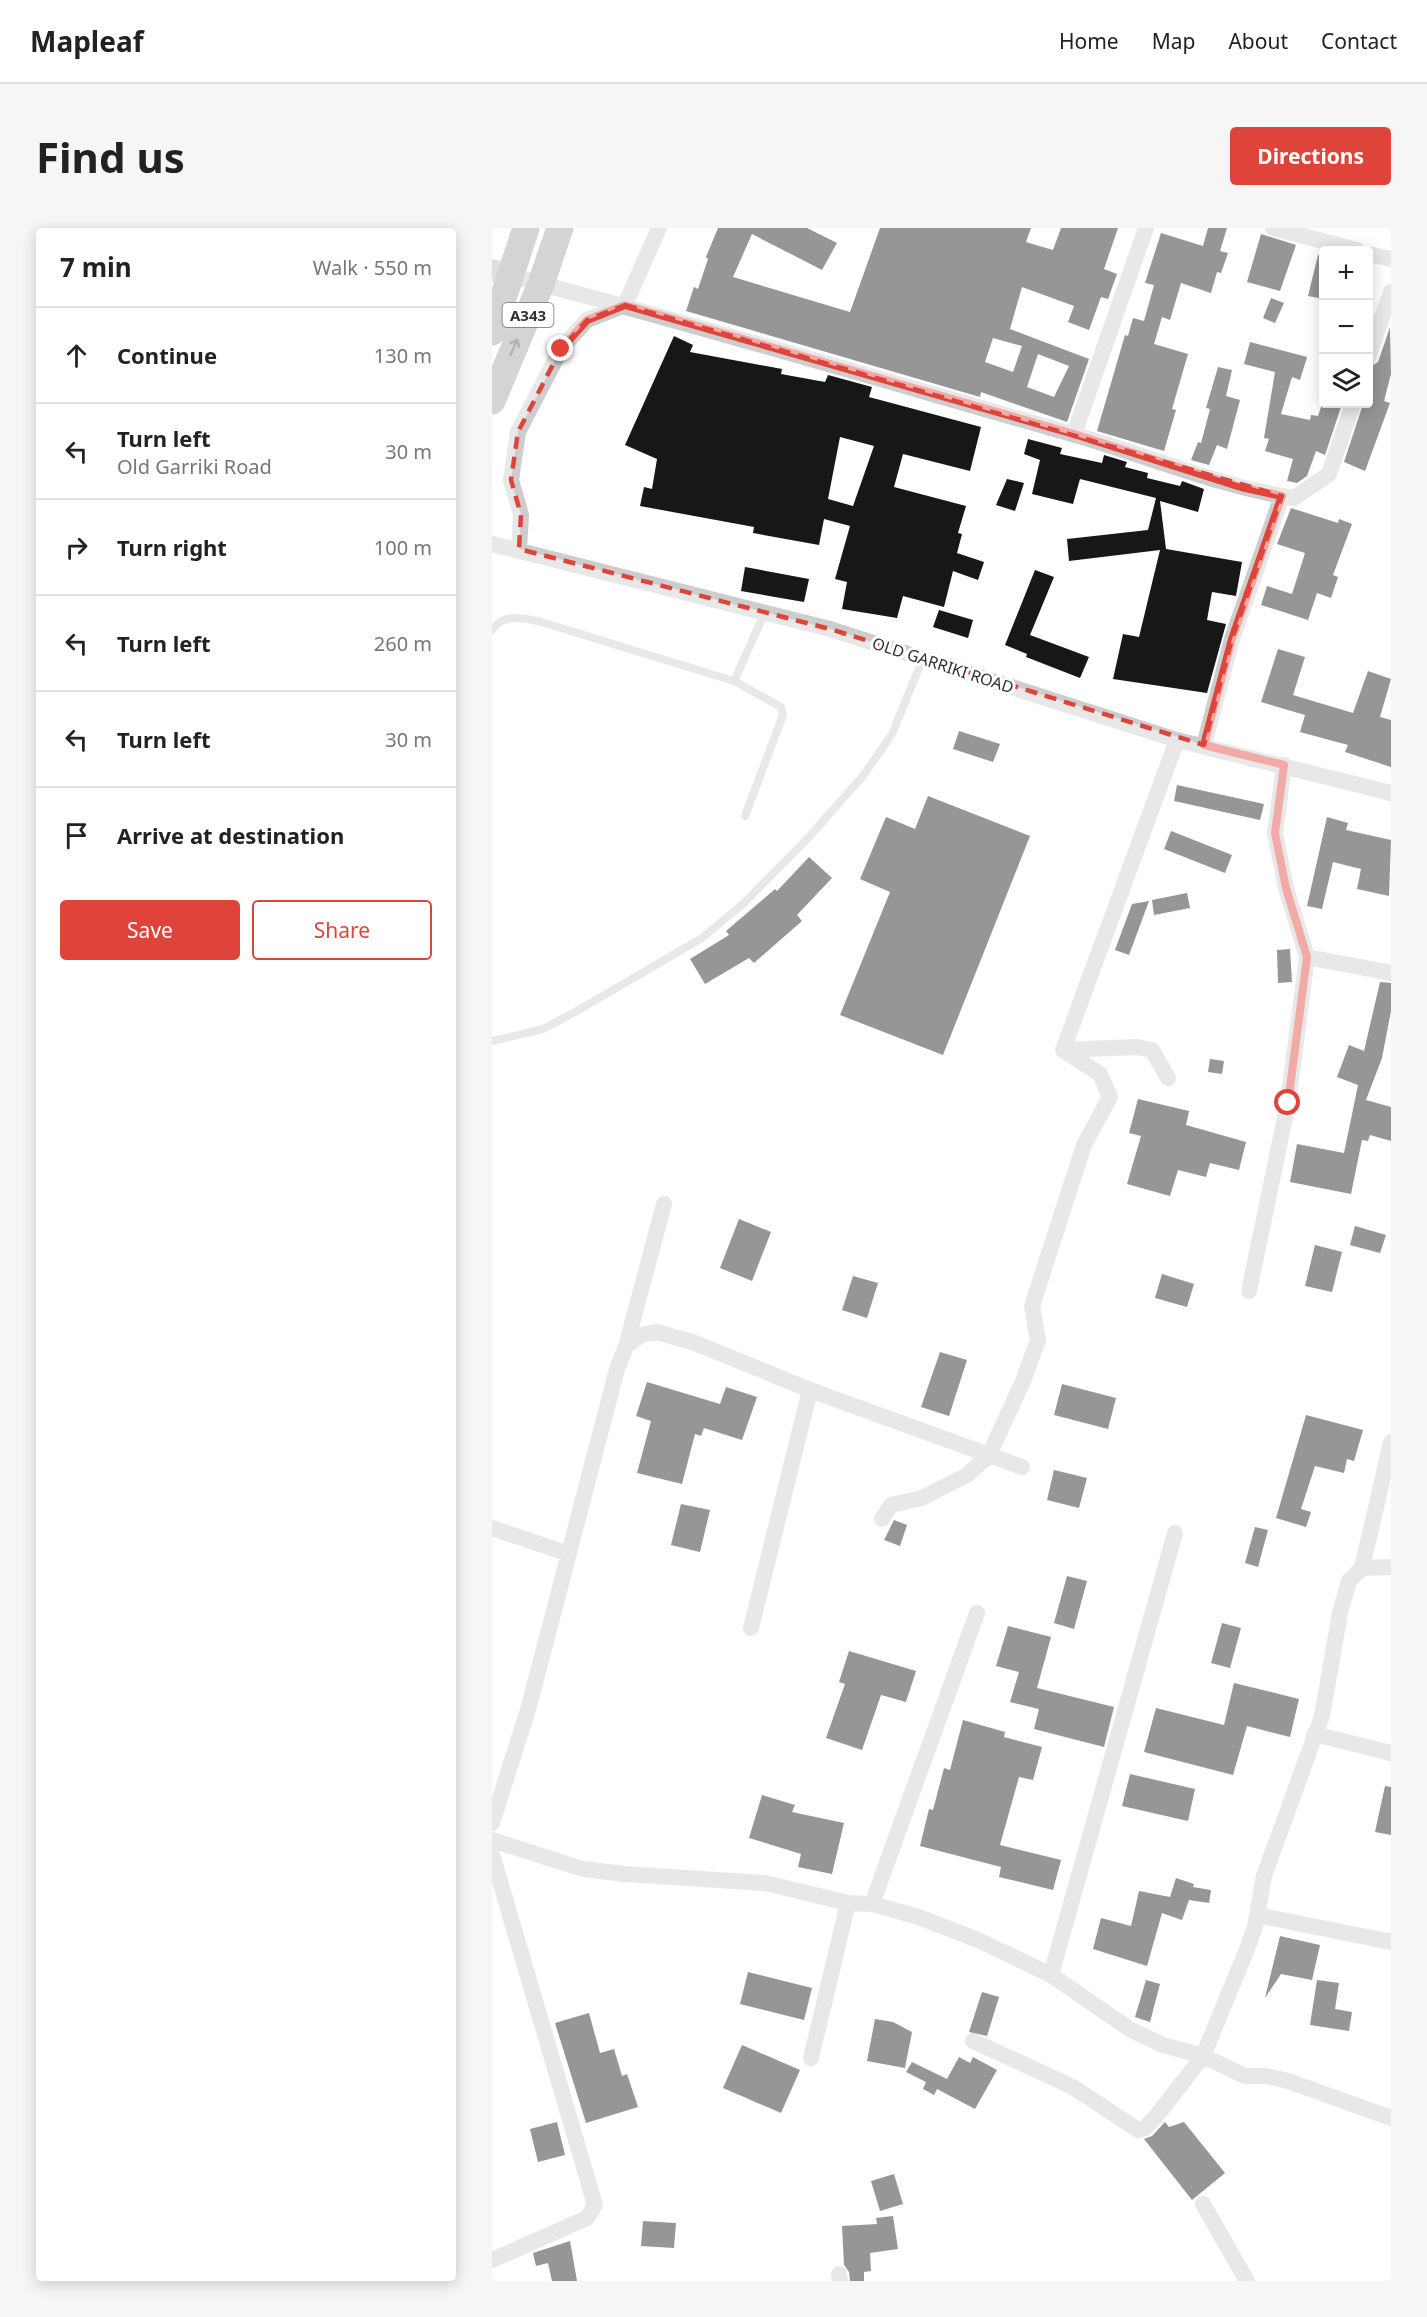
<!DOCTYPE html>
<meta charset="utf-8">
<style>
body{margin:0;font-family:"Noto Sans",sans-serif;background:#f6f6f6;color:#222}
.controls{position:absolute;right:18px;top:18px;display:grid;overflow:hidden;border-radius:6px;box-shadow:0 3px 15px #0003}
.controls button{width:54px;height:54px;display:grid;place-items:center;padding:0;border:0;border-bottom:2px solid #e0e0e0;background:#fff;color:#222;font:30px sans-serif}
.stop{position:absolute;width:18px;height:18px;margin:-14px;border:4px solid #df443a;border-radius:50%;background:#fff}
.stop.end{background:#df443a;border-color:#fff;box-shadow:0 2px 6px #0008}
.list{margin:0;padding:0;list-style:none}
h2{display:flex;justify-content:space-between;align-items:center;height:78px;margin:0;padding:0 24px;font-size:26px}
h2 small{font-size:20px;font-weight:400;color:#767676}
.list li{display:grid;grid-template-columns:39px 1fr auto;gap:18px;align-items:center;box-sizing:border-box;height:96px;padding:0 24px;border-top:2px solid #e0e0e0}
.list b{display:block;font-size:22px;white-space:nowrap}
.list p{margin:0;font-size:20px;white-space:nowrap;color:#767676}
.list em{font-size:20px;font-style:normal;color:#767676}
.actions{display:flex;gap:12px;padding:18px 24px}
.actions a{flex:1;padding:14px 0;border:2px solid #df443a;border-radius:6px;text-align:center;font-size:21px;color:#df443a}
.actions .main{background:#df443a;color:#fff}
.icon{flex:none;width:33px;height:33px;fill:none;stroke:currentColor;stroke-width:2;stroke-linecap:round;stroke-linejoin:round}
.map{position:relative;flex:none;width:899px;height:2053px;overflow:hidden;border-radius:6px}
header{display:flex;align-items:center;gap:36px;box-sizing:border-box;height:84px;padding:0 30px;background:#fff;border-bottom:2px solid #e0e0e0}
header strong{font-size:28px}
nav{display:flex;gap:33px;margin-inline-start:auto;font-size:21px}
.intro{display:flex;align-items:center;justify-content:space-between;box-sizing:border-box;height:144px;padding:0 36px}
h1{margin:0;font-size:42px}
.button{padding:15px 27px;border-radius:6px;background:#df443a;color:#fff;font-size:21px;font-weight:700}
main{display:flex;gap:36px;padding:0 36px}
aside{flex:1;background:#fff;border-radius:6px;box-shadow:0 3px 15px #0003}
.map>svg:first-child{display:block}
</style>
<header>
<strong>Mapleaf</strong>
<nav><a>Home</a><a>Map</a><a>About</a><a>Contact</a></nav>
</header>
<div class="intro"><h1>Find us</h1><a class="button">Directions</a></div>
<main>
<aside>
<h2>7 min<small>Walk · 550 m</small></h2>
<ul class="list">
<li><svg class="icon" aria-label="ahead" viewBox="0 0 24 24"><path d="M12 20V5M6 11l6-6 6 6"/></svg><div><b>Continue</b></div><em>130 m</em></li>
<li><svg class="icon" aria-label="left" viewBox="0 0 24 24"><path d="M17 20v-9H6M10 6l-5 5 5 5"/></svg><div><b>Turn left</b><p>Old Garriki Road</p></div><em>30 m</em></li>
<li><svg class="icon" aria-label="right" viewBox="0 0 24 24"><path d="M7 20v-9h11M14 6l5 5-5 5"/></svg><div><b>Turn right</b></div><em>100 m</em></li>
<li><svg class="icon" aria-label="left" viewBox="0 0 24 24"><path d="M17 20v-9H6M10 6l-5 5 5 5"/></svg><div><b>Turn left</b></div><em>260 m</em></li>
<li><svg class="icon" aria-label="left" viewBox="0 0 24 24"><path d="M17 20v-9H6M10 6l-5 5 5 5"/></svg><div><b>Turn left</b></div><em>30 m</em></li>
<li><svg class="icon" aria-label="arrive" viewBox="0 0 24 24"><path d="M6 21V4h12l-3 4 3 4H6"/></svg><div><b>Arrive at destination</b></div></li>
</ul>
<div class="actions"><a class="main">Save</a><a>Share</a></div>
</aside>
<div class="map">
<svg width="899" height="2053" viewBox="0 0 899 2053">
<rect width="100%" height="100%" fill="#fff"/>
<path fill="#171717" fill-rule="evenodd" d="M226,0h89l30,15 -15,27 -70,-36 -19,43 117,35 30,-84h151l-5,14 27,8 8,-22h57l-14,41 13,5 -9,25 -7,-2 -12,33 -21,-8 6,-16 -52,-19 -12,42 79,30 -22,63 -86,-30 -1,5 -294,-86 8,-24 4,2 10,-30 -2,-2zM501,110l29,8 -9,26 -28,-10zM546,126l31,12 -15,31 -27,-10z
M716,0h19l-7,23 8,2 -7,20 -4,-1 -6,21 -30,-10 -11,37 -8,-3 -8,27 34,10 -16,55 4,1 -12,41 -67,-20 28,-96 3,1 5,-18 11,3 10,-36 -9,-2 16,-50 42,13z
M769,6l35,11 -16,46 -33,-9z
M826,27l5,1v43l-15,-3z
M779,70l13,5 -9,20 -12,-5z
M898,99l1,47 -7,27 6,2 -25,68 -21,-9 19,-58h5v-36l10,-6z
M182,108l19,9 -3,7 92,17 -1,5 44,8 3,-7 44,12 -3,10 112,30 -11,44 -67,-17 -9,33 72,19 -8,27 4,1 -5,19 27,9 -6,18 -25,-9 -9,36 -41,-11 -6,22 -55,-9 5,-27 -12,-3 15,-53 -26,-7 -5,26 -66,-12 1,-6 -114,-21 4,-19 8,2 5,-30 -32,-14zM348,209l34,9 -21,60 -25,-7z
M758,114l57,15 -7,23 -8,-3 -11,37 29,6 1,-5 7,1 4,-12h20l-17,51 -9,-4 -9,25 -10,7 -10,-2 6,-22 -28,-8 4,-12 -5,-1 11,-66 -31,-8z
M726,139l14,3 -6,26 14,4 -13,49 -10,-4 -8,20 -18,-5 7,-18 3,1 9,-34 -4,-1z
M536,211l34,9 -2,6 42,9 2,-8 23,7 -2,5 23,6 -1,5 33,8 2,-5 22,8 -6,23 -38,-11 6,48 76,13 -6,34 -24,-4 -5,28 19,4 -19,69 -94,-14 10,-45 16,3 21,-87 -91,11 -2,-22 81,-9 8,-32 -76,-19 -7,25 -41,-10 8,-34 -16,-6z
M515,251l17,4 -9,28 -19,-6z
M799,280l47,15 1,-4 13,5 -19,51 5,2 -7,21 -14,-5 -9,27 -47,-15 6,-19 25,8 13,-41 -28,-9z
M253,339l64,12 -5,23 -63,-11z
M543,342l19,7 -24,58 59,22 -9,21 -54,-21 1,-3 -22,-9z
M447,382l34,10 -5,18 -35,-11z
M786,421l27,8 -12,38 60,18 15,-42 23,8 -11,38 11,3v47l-46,-15 3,-7 -48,-13 5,-17 -44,-13z
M467,503l41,13 -7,18 -40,-13z
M685,557l87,19 -4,16 -86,-19z
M436,568l102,40 -87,219 -103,-40 50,-123 -30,-13 26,-62 29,12z
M835,589l21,6 -2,7 45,10 -2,56 -32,-7 4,-20 -28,-7 -11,47 -15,-3z
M679,603l61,24 -7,18 -61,-24z
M317,629l23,21 -35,37 5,6 -48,42 -5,-5 -44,26 -15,-25 39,-24 -3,-4 49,-42 2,2z
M695,665l3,15 -36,7 -2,-15z
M657,673l-20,54 -14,-5 17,-46z
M798,721l2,33 -14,1 -1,-33z
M888,754l11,1v28l-9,47 -16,42 25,7v34l-21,-6 -2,6 -6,-1 -11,54 -61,-12 7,-38 47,9 14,-68 -21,-8 12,-32 15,6z
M718,831l14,2 -2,13 -14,-2z
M646,871l51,12 -3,14 60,17 -7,28 -29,-7 -4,14 -28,-7 -8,26 -43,-12 14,-48 -12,-3z
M247,991l32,13 -19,49 -32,-13z
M863,998l31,9 -6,18 -30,-8z
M823,1017l27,7 -10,40 -27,-6z
M670,1046l32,10 -7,23 -32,-9z
M361,1048l25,7 -11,35 -25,-8z
M448,1124l27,8 -18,56 -28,-9z
M155,1154l73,22 6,-17 31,10 -15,43 -38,-12 -3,8 -6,-2 -13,50 -45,-11 14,-52 -15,-5z
M570,1156l54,14 -8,31 -54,-14z
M814,1187l57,15 -9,31 -7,-2 -3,14 -29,-7 -14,43 10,3 -5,15 -30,-9z
M562,1242l33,8 -8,30 -32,-8z
M189,1276l29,6 -10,42 -29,-7z
M402,1292l13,5 -7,21 -16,-6z
M763,1299l13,3 -10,37 -13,-4z
M575,1348l20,5 -13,48 -20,-6z
M730,1395l19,5 -11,40 -19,-5z
M516,1398l43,11 -14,51 77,19 -10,40 -70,-18 5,-20 -29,-7 9,-30 -23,-6z
M357,1423l67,20 -10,31 -25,-7 -19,55 -36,-12 19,-54 -6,-2z
M742,1455l65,16 -9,38 -43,-11 -14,49 -89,-23 12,-44 68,17z
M471,1492l42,12 -1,5 38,10 -9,33 -14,-3 -19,68 61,15 -8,30 -54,-13 2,-10 -81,-21 9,-37 4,1 11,-42 6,2z
M638,1546l65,15 -7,32 -66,-15z
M893,1558l6,1v48l-16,-3z
M270,1567l33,10 -3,7 52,11 -12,51 -34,-7 3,-13 -52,-16z
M684,1650l18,6 -1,3 18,3 -2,13 -20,-3 -7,20 -20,-7 -15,53 -54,-17 8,-31 30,8 8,-35 31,6z
M788,1708l40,9 -8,35 -31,-6 -16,24z
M256,1744l64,16 -8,32 -64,-16z
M654,1752l14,4 -10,38 -15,-5z
M825,1752l22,3 -4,26 17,3 -3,19 -39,-6z
M490,1764l17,5 -12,39 -18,-4z
M97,1785l11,40 14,-4 8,27 5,-2 11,33 -52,16 -31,-100z
M383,1791l18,3 19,10 -7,36 -38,-7z
M250,1817l58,25 -19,43 -58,-25z
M467,1829l11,6 3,-6 24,13 -22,39 -38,-20 -3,6 -11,-6 3,-7 -20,-10 6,-10 35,17z
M65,1894l8,33 -27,7 -8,-33z
M673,1894l4,5 15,-5 41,51 -33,27 -48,-61 8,-3z
M402,1946l9,30 -23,7 -9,-30z
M401,1988l5,33 -28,4 1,18 -7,1v9h-14l-1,-9 -5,-7 -2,-39 35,-2 -1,-6z
M151,1993l33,2 -2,25 -33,-2z
M78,2013l7,40h-25l-4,-18 -12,3 -3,-13z"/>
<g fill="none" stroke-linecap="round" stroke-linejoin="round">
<path stroke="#cdcdcd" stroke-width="8" d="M0,402c13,-17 27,-12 46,-9l196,60 47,26 2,8 -38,101
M242,453l31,-69
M0,813l51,-12 32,-17 127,-74 42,-35 64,-65 55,-62 29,-42 31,-76"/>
<path stroke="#cdcdcd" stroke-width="16" d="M781,0l84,22
M876,26l23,5
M20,48c188,50 374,105 560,158 74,21 146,52 222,64l35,-24 24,-70
M876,130l23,-66
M582,206l72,-206
M0,316l338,85 347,111 214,53
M27,321l2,-34 -10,-35 7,-48 43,-83 26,-29 38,-15 34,-77
M712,517l28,-106 50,-143
M815,729l84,16
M571,822l114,-310
M757,1063l39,-188 19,-146 -21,-69 -11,-55 9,-68
M134,1118l38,-142
M390,1291l9,-14 31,-7 45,-23 22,-20 34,-74 15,-41 -6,-34 52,-161 26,-48 -10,-23 -37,-24 73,-3 16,3 16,28
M0,1300l77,26
M870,1340l29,-126
M259,1400l59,-238
M822,1506l77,19
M0,1595l36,-113 89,-341 9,-23 15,-11 16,-3 38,11 115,47 212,77
M0,1612l91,29 41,5 141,9 83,20 24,1 44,12 62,24 73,35 80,55 32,15 40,11 42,20h21l22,5 103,37
M0,1626l103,351 -8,13 -95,42
M380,1676l105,-291
M765,1687l134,27
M559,1747l124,-442
M481,1813l100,46 65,43 7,-2 13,-14 45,-58 42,-102 10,-27 9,-51 58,-160 18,-103 9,-32 13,-13 29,-1
M319,1830l37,-155
M711,1976l44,77
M347,2046l1,7"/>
<path stroke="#bababa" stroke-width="22" d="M0,42l20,6"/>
<path stroke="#a0a0a0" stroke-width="27" d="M0,104l34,-104
M0,173l49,-117 19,-56"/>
</g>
<defs><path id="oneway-shaft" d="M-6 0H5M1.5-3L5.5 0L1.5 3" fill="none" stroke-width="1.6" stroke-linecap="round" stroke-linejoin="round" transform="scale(1.5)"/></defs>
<use stroke="#575757" href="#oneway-shaft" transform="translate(22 119) rotate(-66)"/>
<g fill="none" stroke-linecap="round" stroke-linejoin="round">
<path stroke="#df443a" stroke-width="8" d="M69,121l26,-29 38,-15 449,129 167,53 41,9 -50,143 -28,106 80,20 -9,68 11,55 21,69 -19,146"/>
</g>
<path d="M0 0H899V2053H0ZM133,77l657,191 -50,143 -28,106 -374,-116 -311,-80 2,-34 -10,-35 7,-48 43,-83 26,-29z" fill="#fff" fill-opacity=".55" fill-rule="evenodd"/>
<path fill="none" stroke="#df443a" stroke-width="4.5" stroke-dasharray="12 8" stroke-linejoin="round" d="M133,77l657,191 -50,143 -28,106 -374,-116 -311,-80 2,-34 -10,-35 7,-48 43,-83 26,-29z"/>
<g text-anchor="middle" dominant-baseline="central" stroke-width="6" stroke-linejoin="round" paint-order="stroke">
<rect fill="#fff" stroke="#6e6e6e" stroke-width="1.5" x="10.5" y="75" width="51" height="24" rx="4.5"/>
<g font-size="15" font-weight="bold" fill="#303030">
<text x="36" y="87">A343</text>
</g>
<g font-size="16" fill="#303030" stroke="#fff">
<text transform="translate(451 437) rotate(18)">OLD GARRIKI ROAD</text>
</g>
</g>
</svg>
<div class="controls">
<button>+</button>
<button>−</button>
<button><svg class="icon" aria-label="layers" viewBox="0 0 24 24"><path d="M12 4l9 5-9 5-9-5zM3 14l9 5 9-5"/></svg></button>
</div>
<div class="stop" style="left:796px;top:875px"></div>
<div class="stop end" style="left:69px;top:121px"></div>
</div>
</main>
